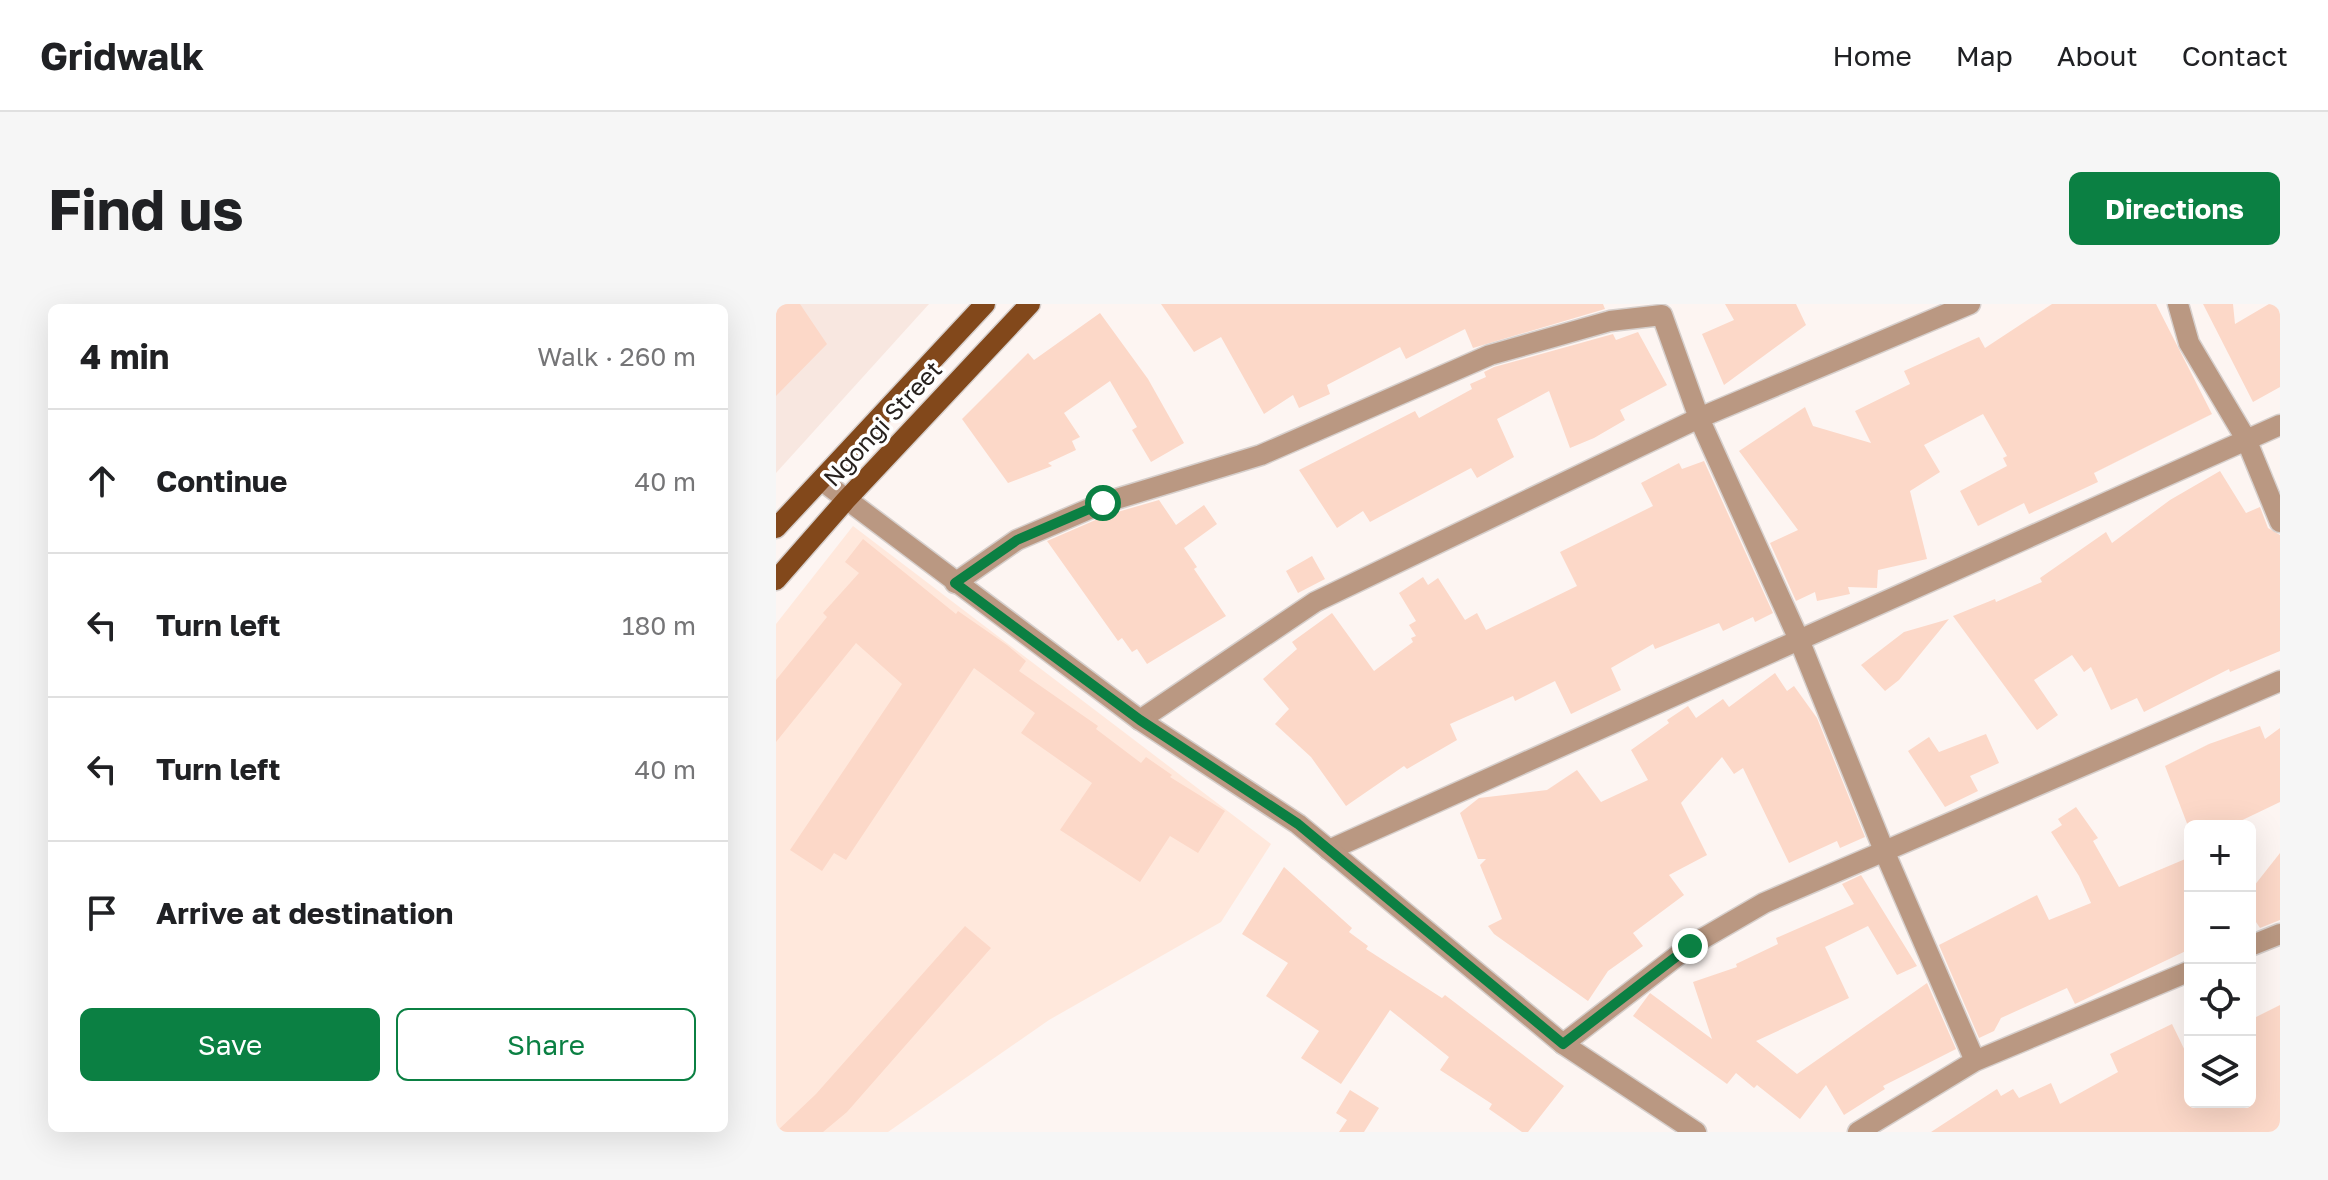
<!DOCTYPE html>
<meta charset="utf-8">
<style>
body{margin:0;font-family:"Golos Text",sans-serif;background:#f6f6f6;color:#202124}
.controls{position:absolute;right:24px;bottom:24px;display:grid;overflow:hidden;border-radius:12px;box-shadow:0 8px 32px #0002}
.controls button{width:72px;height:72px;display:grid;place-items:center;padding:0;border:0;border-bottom:2px solid #e0e0e0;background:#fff;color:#202124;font:40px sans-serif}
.stop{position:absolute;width:24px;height:24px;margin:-18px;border:6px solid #0b8043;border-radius:50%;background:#fff}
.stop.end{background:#0b8043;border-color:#fff;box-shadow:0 2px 8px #0008}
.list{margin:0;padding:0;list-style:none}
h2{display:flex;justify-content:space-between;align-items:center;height:104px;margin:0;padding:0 32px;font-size:34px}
h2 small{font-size:26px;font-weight:400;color:#757577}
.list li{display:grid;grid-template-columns:52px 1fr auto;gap:24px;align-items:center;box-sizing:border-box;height:144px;padding:0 32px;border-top:2px solid #e0e0e0}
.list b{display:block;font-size:30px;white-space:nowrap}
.list em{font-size:26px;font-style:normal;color:#757577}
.actions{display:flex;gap:16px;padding:24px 32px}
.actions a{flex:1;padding:18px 0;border:2px solid #0b8043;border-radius:12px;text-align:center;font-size:28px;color:#0b8043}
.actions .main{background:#0b8043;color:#fff}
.icon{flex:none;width:44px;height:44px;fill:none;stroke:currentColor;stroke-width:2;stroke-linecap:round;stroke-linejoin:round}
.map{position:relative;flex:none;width:1504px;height:828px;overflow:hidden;border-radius:12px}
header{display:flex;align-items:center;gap:48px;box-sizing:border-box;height:112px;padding:0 40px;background:#fff;border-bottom:2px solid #e0e0e0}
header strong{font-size:38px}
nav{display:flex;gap:44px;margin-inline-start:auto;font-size:28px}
.intro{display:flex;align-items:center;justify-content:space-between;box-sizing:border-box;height:192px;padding:0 48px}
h1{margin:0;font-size:56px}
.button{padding:20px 36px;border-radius:12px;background:#0b8043;color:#fff;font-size:28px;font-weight:700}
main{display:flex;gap:48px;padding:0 48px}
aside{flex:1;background:#fff;border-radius:12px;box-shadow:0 8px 32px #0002}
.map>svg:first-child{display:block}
</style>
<header>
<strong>Gridwalk</strong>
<nav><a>Home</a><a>Map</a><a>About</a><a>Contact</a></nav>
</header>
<div class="intro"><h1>Find us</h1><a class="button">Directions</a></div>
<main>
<aside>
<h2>4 min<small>Walk · 260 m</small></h2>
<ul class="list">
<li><svg class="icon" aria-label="ahead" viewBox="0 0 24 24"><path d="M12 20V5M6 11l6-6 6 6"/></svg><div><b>Continue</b></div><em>40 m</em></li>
<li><svg class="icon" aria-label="left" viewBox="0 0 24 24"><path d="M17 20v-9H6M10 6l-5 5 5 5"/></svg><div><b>Turn left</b></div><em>180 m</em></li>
<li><svg class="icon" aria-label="left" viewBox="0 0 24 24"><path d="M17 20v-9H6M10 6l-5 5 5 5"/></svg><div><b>Turn left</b></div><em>40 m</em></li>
<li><svg class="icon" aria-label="arrive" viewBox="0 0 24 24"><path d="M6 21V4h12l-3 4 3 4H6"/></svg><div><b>Arrive at destination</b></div></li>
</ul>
<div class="actions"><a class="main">Save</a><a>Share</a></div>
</aside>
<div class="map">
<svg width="1504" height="828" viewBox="0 0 1504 828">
<rect width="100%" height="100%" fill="#fdf5f2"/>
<path fill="#ffe8dc" d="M77,222l418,318 -50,78 -172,98 -161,112h-112v-508z"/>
<path fill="#f8e7e0" d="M0,0h153l-153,169z"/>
<path fill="#fcd8c8" d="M0,0h24l27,40 -51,52z
M385,0h442l2,5 -132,39 -8,-19 -59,30 -6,-12 -73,38 3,9 -31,14 -6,-13 -29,19 -43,-77 -27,15z
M949,0h71l10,21 -82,60 -22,-51 32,-14z
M1276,0h104l56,110 -118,59 4,9 -69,32 -5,-11 -46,23 -18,-35 47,-25 -4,-8 4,-2 -24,-42 -59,31 16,27 -30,19 17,68 -49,11 -1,18 -29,-1 2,7 -33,7 -2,-9 -19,9 -26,-58 28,-13 -59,-79 66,-44 8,19 58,17 -16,-32 55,-27 -6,-13 75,-34 6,11z
M1427,0h30l2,20 34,-20h11v83l-27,15z
M324,9l48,66 36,64 -33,19 -19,-32 5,-3 -27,-46 -46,32 16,24 -8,4 4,9 -28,13 4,3 -44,17 -46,-64 66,-66 6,7z
M862,28l29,53 -47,25 5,10 -31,18 -24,10 -21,-57 -52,28 17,38 -37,21 -6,-10 -101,54 -7,-11 -26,17 -38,-58 116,-59 4,7 53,-29 -2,-5 16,-7 -2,-5 10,-5 119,-33 3,6z
M928,157l69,152 -18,9 -2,-5 -30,14 -4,-8 -64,26 -2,-5 -42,24 10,22 -50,24 -16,-33 -40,20 -2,-5 -63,28 7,16 -50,29 -3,-3 -58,40 -35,-49 -36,-33 14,-15 -26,-30 34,-30 -5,-7 40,-29 42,58 39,-29 -2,-4 5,-2 -7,-11 7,-4 -17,-28 24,-16 5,8 10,-7 27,42 12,-7 9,17 91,-44 -17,-34 93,-46 -12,-23 38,-20 3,6z
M1444,167l26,42 14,-6 8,21 12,7v116l-50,21 -1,-3 -85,43 -7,-14 -26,12 -20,-43 -7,5 -12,-17 -38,25 24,35 -21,15 -84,-114 42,-17 1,3 46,-20 -2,-4 66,-46 6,11 58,-43z
M383,196l17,25 28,-20 13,19 -33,24 13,19 -3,2 32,47 -79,48 -10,-15 -5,3 -10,-14 -4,3 -71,-100 60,-26z
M87,235l93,75 2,-3 49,34 19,16 -7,10 79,55 -2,3 45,34 5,-6 26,18 -2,2 55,34 -27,42 -28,-17 -30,46 -80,-52 32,-47 -71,-50 14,-20 -61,-45 -128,192 -12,-7 -12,18 -32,-21 112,-166 -46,-41 -80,99v-62l51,-63 -4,-4 36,-40 -14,-11z
M536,252l13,23 -27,14 -12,-22z
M1173,315l-50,61 -14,11 -24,-26 43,-33z
M999,369l12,18 7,-5 23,32 48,119 -25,11 -3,-7 -48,22 -46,-95 -9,6 -12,-17 -41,46 26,52 -38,20 15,20 -51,38 10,13 -35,25 -20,30 -94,-67 -6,-8 14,-7 -22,-54 6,-6h-8l-18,-46 19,-15 68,-8 30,-20 24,32 47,-22 -17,-30 38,-27 -2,-3 21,-14 8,12 27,-19 6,8z
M1484,422l5,13 15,-11v74l-50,24h-42l-23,-60 44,-22z
M1210,430l13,29 -29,13 8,15 -33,16 -37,-56 21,-14 10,15z
M1300,503l22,31 -5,3 26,46 71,-30v92l-115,55 -8,-16 -66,30 -7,13 -15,7 -40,-93 98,-50 12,25 42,-17 -12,-27 -28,-44 11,-7 -4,-6z
M1504,549v67l-20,8 -10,-15v-22z
M508,563l68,61 -3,4 19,14 -2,3 76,49 3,-3 119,91 -36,46h-6l-33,-23 3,-5 -52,-34 9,-13 -59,-47 -49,74 -40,-26 18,-27 -53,-35 22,-33 -46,-29z
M1085,571l56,91 -20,9 -29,-49 -43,21 24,51 -93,43 41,33 130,-91 29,66 -73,37 2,3 -41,26 -18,-30 -26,34 -43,-34 -3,3 -18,-15 -9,11 -94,-68 17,-23 62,46 -19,-57 44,-15 -1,-3 42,-20 -2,-6 78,-34 -12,-20z
M189,622l26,22 -144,164 -24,20h-47l40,-38z
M1504,701v127h-349l66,-43 4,7 12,-7 6,9 32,-15 9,21 58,-32 -8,-18 62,-30 18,37v41h60v-82z
M574,786l29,18 -15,24h-25l8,-12 -11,-7z"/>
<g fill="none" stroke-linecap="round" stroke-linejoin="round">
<g stroke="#d6cfcc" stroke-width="23">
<path id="minor" d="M1402,0l11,39 57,96 34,83
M179,279l62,-43 86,-37 158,-48 229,-100 120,-34 52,-6 37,103 101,224 85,211 90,208
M364,416l175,-118 384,-184 271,-114
M553,546l951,-425
M1474,642l30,-12
M787,740l127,-98 74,-43 516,-222
M1082,828l117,-71 215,-90"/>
</g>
<g stroke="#d6cfcc" stroke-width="23">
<path id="tertiary" d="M45,176l319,240 158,104 265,220 133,88"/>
</g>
<g stroke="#d6cfcc" stroke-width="23">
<path id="primary" d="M0,224l209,-224
M0,276l70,-80 184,-196"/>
</g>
<use href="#minor" stroke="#ba9882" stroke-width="20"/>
<use href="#tertiary" stroke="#ba9882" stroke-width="20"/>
<use href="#primary" stroke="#82481b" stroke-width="20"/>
</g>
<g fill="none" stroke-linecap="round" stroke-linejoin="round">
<path stroke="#0b8043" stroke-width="10" d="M327,199l-86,37 -62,43 185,137 158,104 265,220 127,-98"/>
</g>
<g text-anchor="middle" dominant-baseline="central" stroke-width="7" stroke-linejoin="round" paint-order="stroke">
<g font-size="24" fill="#27211e" stroke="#fff">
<text transform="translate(106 119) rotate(-47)">Ngongi Street</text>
</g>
</g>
</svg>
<div class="controls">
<button>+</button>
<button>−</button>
<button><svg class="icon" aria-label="locate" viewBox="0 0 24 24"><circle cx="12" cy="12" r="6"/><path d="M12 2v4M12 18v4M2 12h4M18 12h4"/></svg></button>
<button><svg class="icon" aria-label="layers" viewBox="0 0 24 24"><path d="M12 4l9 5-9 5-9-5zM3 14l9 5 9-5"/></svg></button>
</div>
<div class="stop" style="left:327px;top:199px"></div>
<div class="stop end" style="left:914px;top:642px"></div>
</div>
</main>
